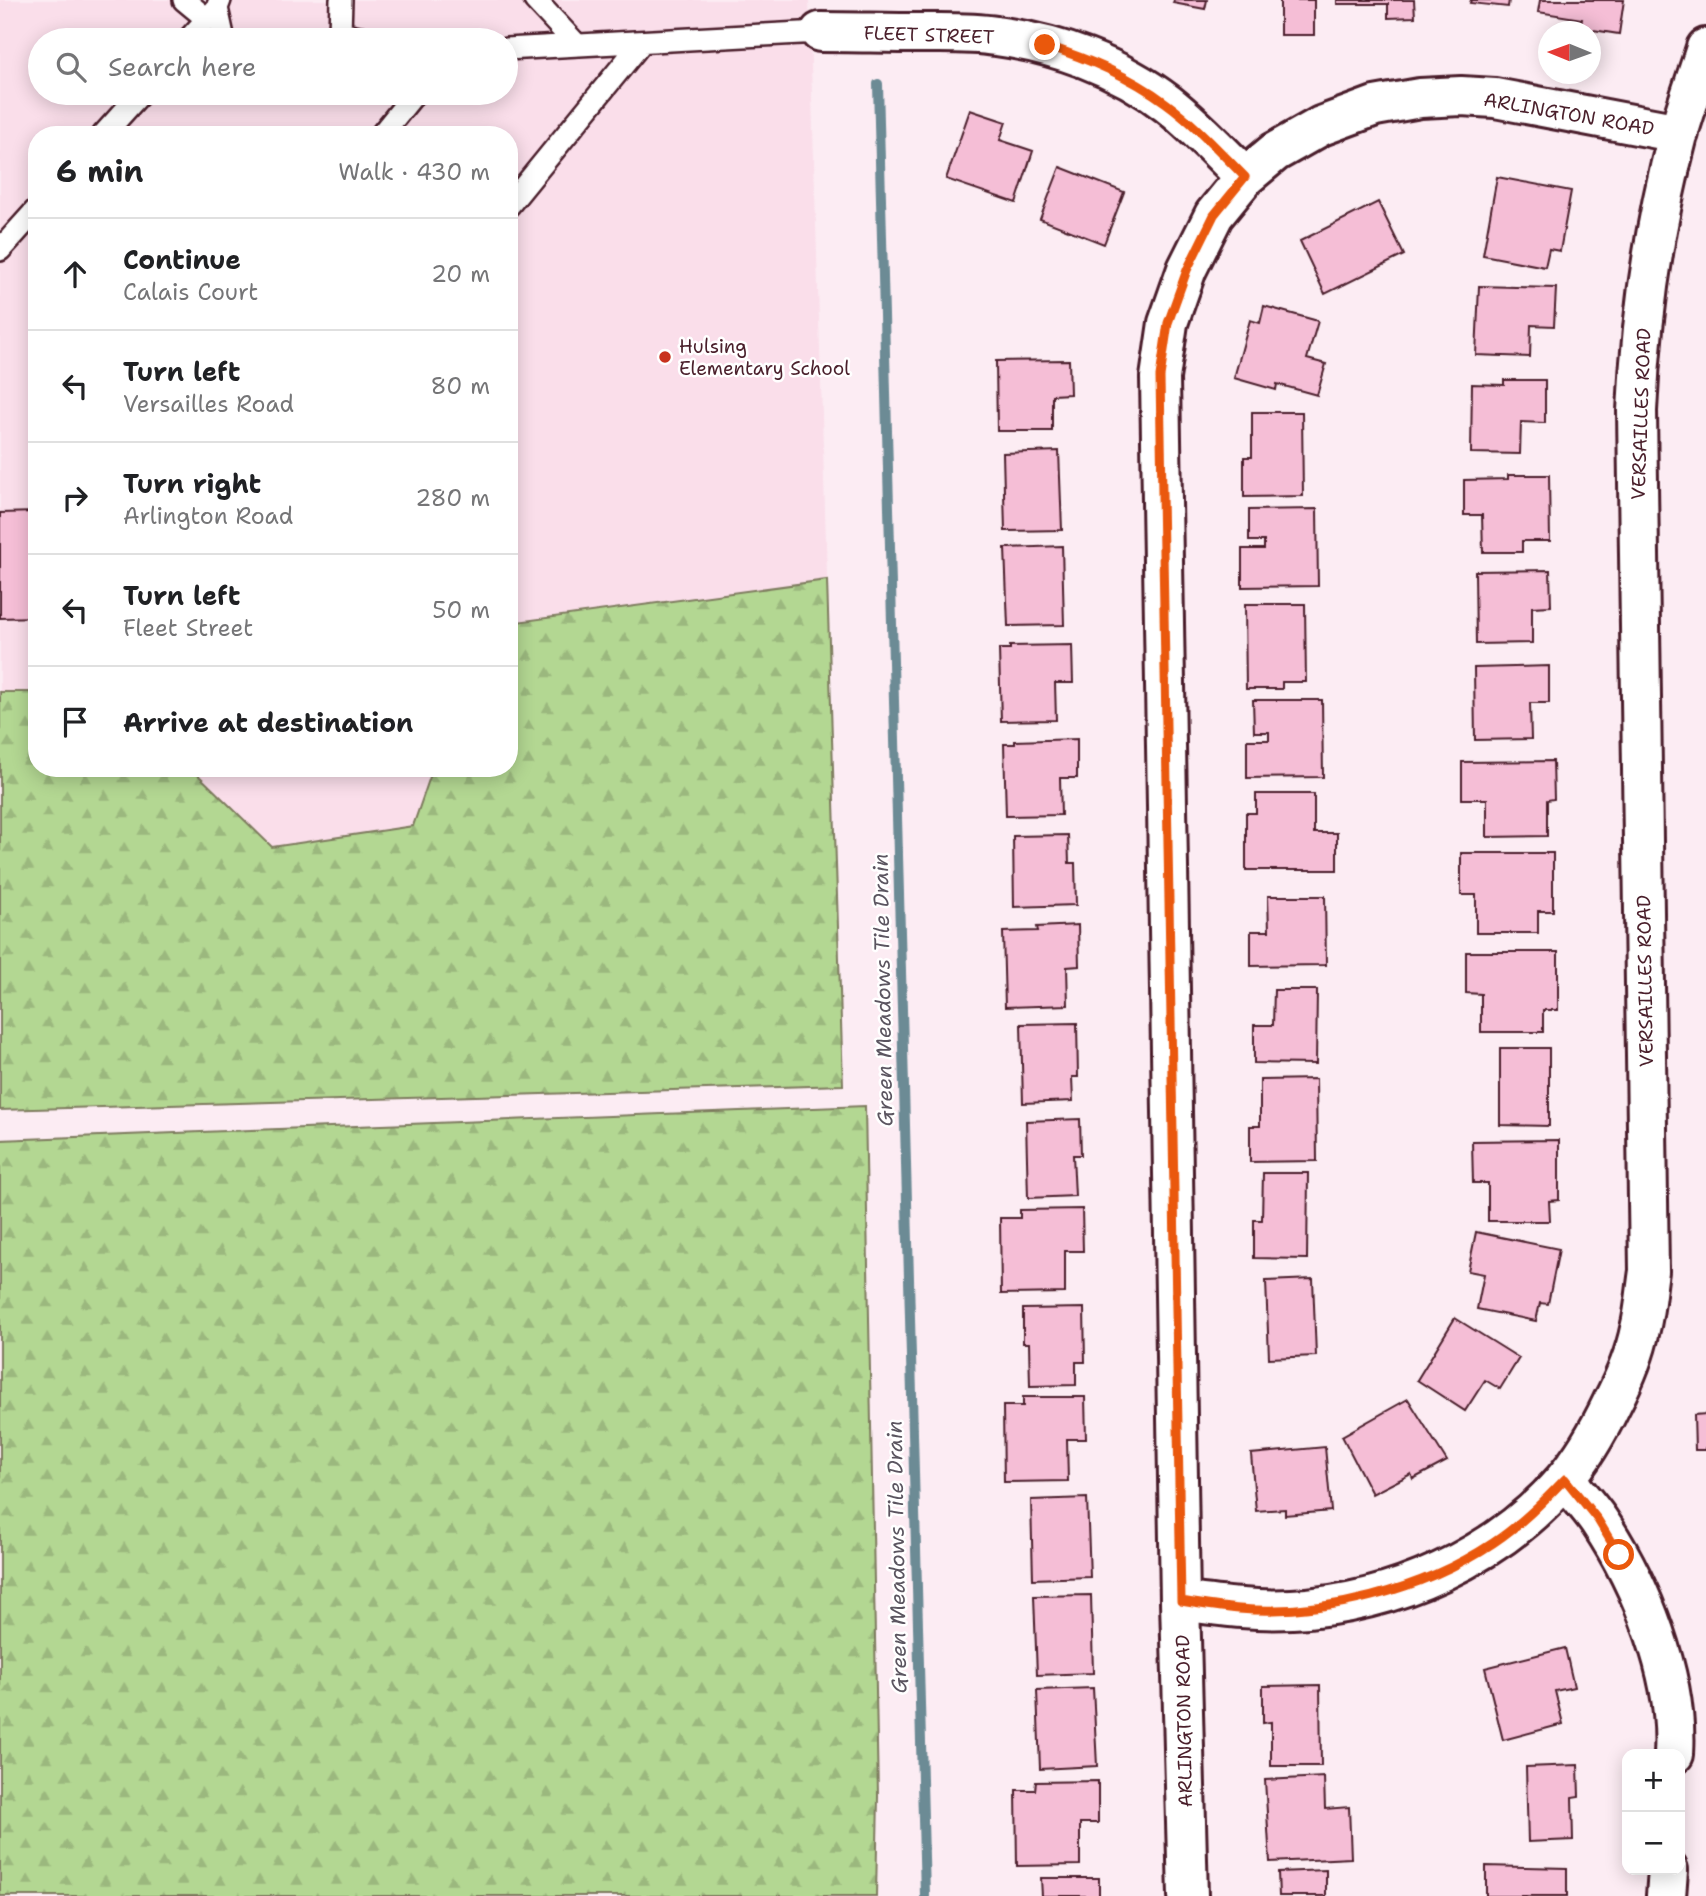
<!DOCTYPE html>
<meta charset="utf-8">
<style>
body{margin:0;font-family:"Shantell Sans",sans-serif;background:#f2f2f2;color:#202124}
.controls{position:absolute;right:21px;bottom:21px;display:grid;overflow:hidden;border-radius:14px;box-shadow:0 4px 18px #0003}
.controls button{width:63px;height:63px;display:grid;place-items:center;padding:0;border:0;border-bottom:2px solid #e0e0e0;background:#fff;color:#202124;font:35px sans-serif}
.compass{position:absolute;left:1538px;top:21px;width:63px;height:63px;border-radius:50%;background:#fff;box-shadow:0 4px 18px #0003;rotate:271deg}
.stop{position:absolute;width:21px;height:21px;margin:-16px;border:5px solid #ea580c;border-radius:50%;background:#fff}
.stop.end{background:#ea580c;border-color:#fff;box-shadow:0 2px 7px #0008}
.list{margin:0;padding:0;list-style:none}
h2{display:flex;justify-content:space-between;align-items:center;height:91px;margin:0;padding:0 28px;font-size:30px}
h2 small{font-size:23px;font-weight:400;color:#757577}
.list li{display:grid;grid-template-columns:46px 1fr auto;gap:21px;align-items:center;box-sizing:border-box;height:112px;padding:0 28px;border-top:2px solid #e0e0e0}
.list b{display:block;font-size:26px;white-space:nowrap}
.list p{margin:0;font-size:23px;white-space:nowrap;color:#757577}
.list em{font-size:23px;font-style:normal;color:#757577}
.icon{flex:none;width:38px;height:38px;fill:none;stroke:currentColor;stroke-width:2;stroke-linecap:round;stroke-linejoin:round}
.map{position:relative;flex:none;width:1706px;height:1896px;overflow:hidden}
.search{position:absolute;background:#fff;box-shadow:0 4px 18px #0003;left:28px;top:28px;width:490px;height:77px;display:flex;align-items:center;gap:18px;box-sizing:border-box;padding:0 24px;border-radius:38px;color:#757577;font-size:26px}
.panel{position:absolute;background:#fff;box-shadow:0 4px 18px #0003;left:28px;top:126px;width:490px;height:651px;border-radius:28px}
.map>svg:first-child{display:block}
</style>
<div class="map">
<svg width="1706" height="1896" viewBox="0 0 1706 1896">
<defs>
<pattern id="forest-firs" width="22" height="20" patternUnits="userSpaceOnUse" patternTransform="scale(1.75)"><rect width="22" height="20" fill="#b3d792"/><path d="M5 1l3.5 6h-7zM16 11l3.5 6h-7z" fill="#9bb87e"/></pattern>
</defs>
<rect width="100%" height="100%" fill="#fcecf3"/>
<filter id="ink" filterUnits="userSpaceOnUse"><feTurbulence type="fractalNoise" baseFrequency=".0143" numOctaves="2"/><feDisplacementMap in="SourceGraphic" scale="14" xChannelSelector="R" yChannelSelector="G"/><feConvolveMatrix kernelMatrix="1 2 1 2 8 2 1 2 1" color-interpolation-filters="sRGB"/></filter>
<g filter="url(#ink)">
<path fill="#fadeea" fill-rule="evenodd" d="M0,0h809l34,1085 -843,25zM40,40h466v53h-466zM37,135h472v633h-472z"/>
<path fill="url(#forest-firs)" stroke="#7e7b5e" stroke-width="2" d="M827,580l16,505 -843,25v-418h37v76h154l81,79 141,-21 20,-58h76v-145z
M865,1106l13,690 -2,100h-876v-756z"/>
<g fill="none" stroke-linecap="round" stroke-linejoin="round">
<path stroke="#6c8b95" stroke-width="10" d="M878,84l47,1812"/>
</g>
<path fill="#f5bed6" stroke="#4a1f2b" stroke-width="2" d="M1174,0h33l-2,9 -32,-6z
M1280,0h34v35h-34z
M1337,0h77l1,17 -27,1v-14h-51z
M1471,0h38l-1,7 -38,-4z
M1540,0h84l-5,34 -39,-6 2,-9 -44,-7z
M970,110l36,12 -6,18 33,11 -17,52 -70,-24z
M1060,167l64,25 -20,52 -64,-25z
M1497,177l74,14 -11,60 -11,-2 -4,18 -62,-12z
M1378,202l26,53 -79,39 -25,-53z
M1479,286l77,2 -2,38 -23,-1 -1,32 -54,-2z
M1264,306l54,15 -11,38 19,5 -9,31 -40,-11 -1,6 -42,-12 16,-58 10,3z
M1069,360l1,34 -18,1v36h-55l-1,-70z
M1504,380h41v43l-24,-1 -1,32 -49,-1 1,-69 32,1z
M1252,412h50l1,84 -59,1v-40h8z
M1059,451l3,79 -57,1 -2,-78z
M1508,475h41l1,66h-28v11h-39l-1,-37h-18v-35l44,-1z
M1317,509l1,77 -76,1v-38h22v-8h-15v-31z
M37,512v105l-37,1v-105z
M1062,546l2,79 -56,1 -3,-78z
M1550,570l1,36 -19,1v36l-56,1 -1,-73z
M1245,604h60l1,78h-24v7h-36z
M1072,645l1,38h-18l1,37 -55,1 -2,-72h11v-3z
M1549,666v37h-19l1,36 -56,1 -1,-72z
M1253,700h69l1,77 -76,1v-38h22v-8h-15z
M1077,739v39h-17l1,37 -55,1 -2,-72h11v-3z
M1553,761l1,38 -7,1v36l-60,1v-38h-25v-37z
M1256,794h58v39h23v37h-91v-57h10z
M1068,835l1,28h6l1,42 -62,2 -1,-71z
M1461,853h92v58h-15v22h-62v-38h-15z
M1268,896h57l1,69 -75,1v-35h18z
M1078,925l1,41 -12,1 1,38 -63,2 -2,-75 35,-1 -1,-4z
M1466,952h92v58h-15v22h-62v-38l-15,-1z
M1274,990h43l-1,74 -62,-1v-38h19z
M1077,1023l1,54h-6l1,24 -50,2 -2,-79z
M1500,1048h49v78l-49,-1z
M1316,1079l1,82 -67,1v-36h10v-46z
M1080,1119l1,36h-8l2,41 -47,2 -2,-77z
M1559,1140v60l-10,1 1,20h-62v-38h-15l-1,-42z
M1263,1173h45l-1,86 -53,-1v-38h8z
M1082,1209l1,42h-18v42l-64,1 -1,-76h20v-8z
M1476,1232l83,17 -11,55 -8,-1 -4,18 -59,-12 7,-35 -16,-3z
M1313,1279l3,77 -47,2 -3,-77z
M1084,1308l1,54h-9v23l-46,1 -1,-43h-6v-34z
M1455,1318l64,40 -19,31 -15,-9 -20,31 -48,-31z
M1023,1397h62l1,42h-19l1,42 -64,1 -1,-76h20z
M1408,1399l39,62 -34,18 -2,-5 -39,20 -30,-58z
M1706,1414v36h-11l-1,-35z
M1325,1447l6,64 -46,4v-6l-29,2 -5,-57z
M1087,1498l3,79 -57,2 -2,-79z
M1091,1595l2,78 -56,2 -3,-79z
M1565,1648l9,39 -19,4 8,33 -60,16 -18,-72z
M1320,1685l1,81h-50v-44l-8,1v-37z
M1093,1688l4,78 -57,3 -3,-79z
M1578,1765l1,31 -7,1 1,43 -45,2 -2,-75z
M1324,1777l1,32 24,-2 2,51 -81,4 -5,-82z
M1098,1781v42h-18v42l-63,1 -1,-76h19l1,-8z
M1486,1866l81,2v28h-81z
M1326,1870v26h-47l-1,-24z
M1041,1878h58v18h-57z"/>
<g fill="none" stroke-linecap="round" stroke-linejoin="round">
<g stroke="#4a1f2b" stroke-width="26">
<path id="service" d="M184,0l23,19
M220,0l-3,8 7,32
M535,0l42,45
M340,33l34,7
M188,40l29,-32
M333,40l7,-7 1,-33
M506,49l314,-17
M103,135l38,-42
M381,135l34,-42
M509,205l133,-163
M0,250l37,-41"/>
</g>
<g stroke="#4a1f2b" stroke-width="44">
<path id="minor" d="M820,32c34,0 67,1 101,1 25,0 50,-1 75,3 60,8 123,30 172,68 28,22 52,48 77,73
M1565,1479c11,14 24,27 34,42 42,63 80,156 75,233
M1180,1601c38,5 74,10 112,8 101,-5 206,-52 272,-129 20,-23 35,-50 48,-77 12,-23 23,-49 28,-74 5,-19 6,-39 9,-58l-12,-860c4,-93 17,-185 41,-276 8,-29 19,-58 28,-87
M1188,1896l-8,-295 -20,-1223 8,-55 19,-54 27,-54 31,-38 30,-25 46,-26 54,-20 45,-8 41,-2 34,2 184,35
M1666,1896l2,-26"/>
</g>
<use href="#service" stroke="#fff" stroke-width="21"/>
<use href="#minor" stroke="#fff" stroke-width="38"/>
</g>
</g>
<g fill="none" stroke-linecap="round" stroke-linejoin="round" filter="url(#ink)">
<path stroke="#ea580c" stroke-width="9" d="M1045,45c43,14 85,31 121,58 29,21 54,49 79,74l-31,38 -27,55 -19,53 -8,54 21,1224c19,3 38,6 58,8 84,7 184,-19 254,-66 27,-18 50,-41 72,-64l33,41 21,35"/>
</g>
<circle fill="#c8321e" stroke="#fff" stroke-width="2.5" cx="665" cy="357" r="7"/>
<g text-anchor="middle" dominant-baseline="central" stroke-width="5" stroke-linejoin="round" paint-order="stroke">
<g font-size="19" fill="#4a1f2b" stroke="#fff">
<text transform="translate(929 35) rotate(2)">FLEET STREET</text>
<text transform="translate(1569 114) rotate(10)">ARLINGTON ROAD</text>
<text transform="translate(1641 414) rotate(-88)">VERSAILLES ROAD</text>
<text transform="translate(1645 981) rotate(-91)">VERSAILLES ROAD</text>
<text transform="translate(1184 1721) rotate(-91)">ARLINGTON ROAD</text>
</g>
<g font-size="19" fill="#4a1f2b" stroke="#fff" text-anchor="start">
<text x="679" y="346">Hulsing<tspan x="679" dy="22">Elementary School</tspan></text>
</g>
<g font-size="21" font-style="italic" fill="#5b5560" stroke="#fff">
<text transform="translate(883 990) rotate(-91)">Green Meadows Tile Drain</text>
<text transform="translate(897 1557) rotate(-91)">Green Meadows Tile Drain</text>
</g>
</g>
</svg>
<div class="controls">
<button>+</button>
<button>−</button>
</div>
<svg class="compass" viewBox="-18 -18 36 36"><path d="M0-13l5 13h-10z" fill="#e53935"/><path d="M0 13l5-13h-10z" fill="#757577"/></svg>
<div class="stop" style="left:1619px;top:1555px"></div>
<div class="stop end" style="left:1045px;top:45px"></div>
<div class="search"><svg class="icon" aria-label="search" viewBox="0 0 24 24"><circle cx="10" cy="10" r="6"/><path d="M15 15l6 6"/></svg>Search here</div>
<section class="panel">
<h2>6 min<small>Walk · 430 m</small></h2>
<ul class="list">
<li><svg class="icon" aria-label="ahead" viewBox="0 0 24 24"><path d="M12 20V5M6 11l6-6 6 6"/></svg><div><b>Continue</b><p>Calais Court</p></div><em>20 m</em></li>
<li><svg class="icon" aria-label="left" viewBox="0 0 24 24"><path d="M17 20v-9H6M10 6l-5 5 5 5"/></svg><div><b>Turn left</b><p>Versailles Road</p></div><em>80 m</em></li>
<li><svg class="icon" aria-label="right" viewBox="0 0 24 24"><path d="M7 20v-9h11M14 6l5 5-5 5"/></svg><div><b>Turn right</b><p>Arlington Road</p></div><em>280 m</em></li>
<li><svg class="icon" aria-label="left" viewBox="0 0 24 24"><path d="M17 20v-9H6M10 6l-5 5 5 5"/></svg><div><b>Turn left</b><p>Fleet Street</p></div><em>50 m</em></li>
<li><svg class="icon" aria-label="arrive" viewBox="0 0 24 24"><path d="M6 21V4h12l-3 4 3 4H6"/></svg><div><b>Arrive at destination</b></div></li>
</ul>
</section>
</div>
